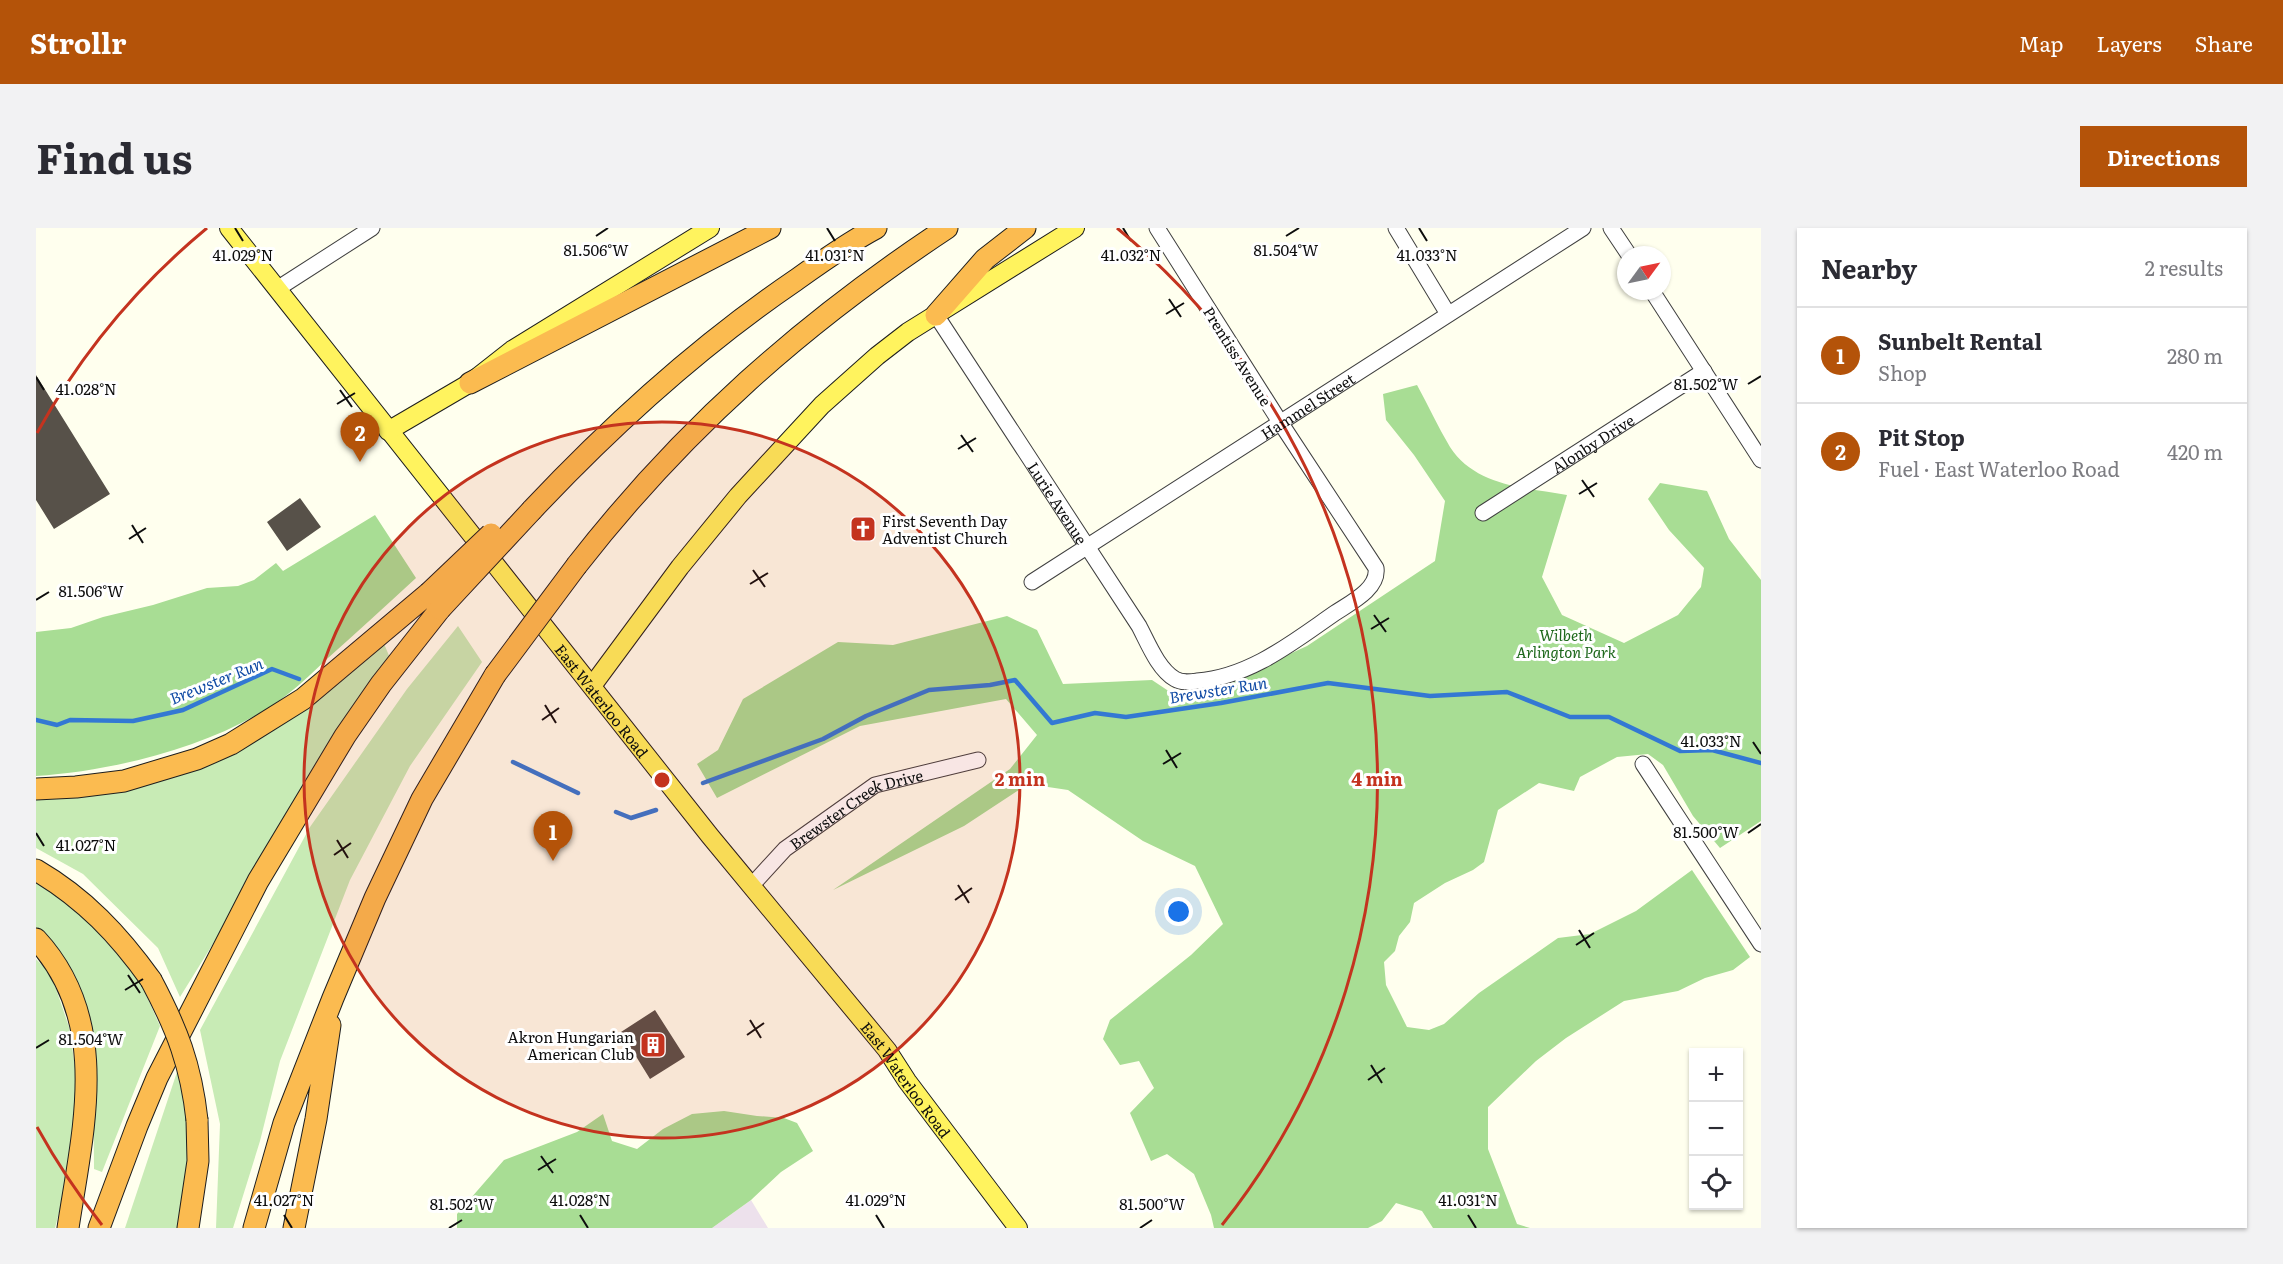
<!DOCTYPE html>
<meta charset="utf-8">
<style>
body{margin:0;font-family:Literata,serif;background:#f2f2f3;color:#2b2b33}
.controls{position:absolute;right:18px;bottom:18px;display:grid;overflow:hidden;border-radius:0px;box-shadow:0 2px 4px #0004}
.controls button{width:54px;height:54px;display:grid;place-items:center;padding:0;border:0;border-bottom:2px solid #e1e1e2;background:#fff;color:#2b2b33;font:30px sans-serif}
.compass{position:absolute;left:1581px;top:18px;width:54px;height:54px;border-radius:50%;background:#fff;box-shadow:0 2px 4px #0004;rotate:57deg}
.you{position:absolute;left:1143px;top:684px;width:21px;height:21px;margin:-15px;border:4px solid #fff;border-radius:50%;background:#1a73e8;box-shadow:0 0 0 9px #1a73e833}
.badge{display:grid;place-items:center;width:39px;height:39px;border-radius:50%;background:#b45309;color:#fff;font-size:20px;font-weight:700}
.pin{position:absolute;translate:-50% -50px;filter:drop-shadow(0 2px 3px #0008)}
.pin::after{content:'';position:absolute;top:32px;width:21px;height:18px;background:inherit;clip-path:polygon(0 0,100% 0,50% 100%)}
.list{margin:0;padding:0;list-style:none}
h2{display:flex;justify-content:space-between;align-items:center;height:78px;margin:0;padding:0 24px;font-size:26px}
h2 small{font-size:20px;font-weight:400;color:#7c7c81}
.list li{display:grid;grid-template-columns:39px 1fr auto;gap:18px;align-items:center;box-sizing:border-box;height:96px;padding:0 24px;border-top:2px solid #e1e1e2}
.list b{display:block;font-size:22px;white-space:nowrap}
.list p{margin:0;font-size:20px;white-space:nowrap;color:#7c7c81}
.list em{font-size:20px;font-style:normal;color:#7c7c81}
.icon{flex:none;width:33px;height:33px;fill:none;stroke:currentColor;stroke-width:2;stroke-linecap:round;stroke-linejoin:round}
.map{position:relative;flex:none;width:1725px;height:1000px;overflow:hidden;border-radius:0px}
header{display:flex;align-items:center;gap:36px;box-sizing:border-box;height:84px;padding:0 30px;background:#b45309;color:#fff}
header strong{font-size:28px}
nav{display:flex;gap:33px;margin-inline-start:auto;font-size:21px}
.intro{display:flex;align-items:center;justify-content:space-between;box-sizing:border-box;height:144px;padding:0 36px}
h1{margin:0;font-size:42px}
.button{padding:15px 27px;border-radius:0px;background:#b45309;color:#fff;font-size:21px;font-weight:700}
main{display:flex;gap:36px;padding:0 36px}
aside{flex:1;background:#fff;border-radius:0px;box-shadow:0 2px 4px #0004}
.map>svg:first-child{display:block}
</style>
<header>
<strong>Strollr</strong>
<nav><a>Map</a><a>Layers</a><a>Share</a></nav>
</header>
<div class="intro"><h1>Find us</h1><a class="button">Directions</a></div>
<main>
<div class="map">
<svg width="1725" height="1000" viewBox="0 0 1725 1000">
<rect width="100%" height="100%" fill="#ffe"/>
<path fill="#ede1ec" d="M715,972l17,28h-56z"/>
<path fill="#c8ebb5" d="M422,398l24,36 -72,104 -60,114 -70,181 -20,80 -27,87h-17l4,-104 -20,-94 110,-203 97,-138z
M346,411l8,19 -210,339 -22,-49 -75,-74 -47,-26v-53l127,-15z
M0,650l33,22 70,79 21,47 -58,146 -8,-3 -1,-133 -57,-105z
M0,731l15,15 18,53 10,66 -12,88 -12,47h-19z
M141,844l13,55 1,43 -14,58h-52z"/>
<path fill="#a8dd94" d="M1381,157c11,20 21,42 33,62 25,39 76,41 117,48l-25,82 20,38 62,28 54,-28 23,-28 3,-19 -35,-38 -21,-31 12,-16 47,8 22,48 32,41v241l-41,27 -27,-32 -30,-51 -15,-11 -31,3 -37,20 -6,14 -35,-8 -41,27 -14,52 -11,8 -28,13 -31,20 -4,19 -11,14 -4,15 -11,11 2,23 21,42 22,3 15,-6 35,-31 79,-55 32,-4 46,-23 56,-41 58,87 -17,13 -28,8 -27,13 -54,10 -58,37 -30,23 -48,46v42l29,75 13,4h-97l-11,-17 -26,-8 -14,18 -14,7h-154l-3,-13 -17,-41 -27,-20 -16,7 -21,-48 24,-25 -15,-27 -19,4 -17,-26 7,-19 81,-65 32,-31 -28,-58 -52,-25 -75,-51 -40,-6 -64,42 -131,64 177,-121 27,-34 -31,-36 -146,27 -143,72 -20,-34 21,-14 25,-51 95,-57 55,3 114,-29 30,14 26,54 89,-4 33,22 122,-56 128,-85 10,-60 -31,-46 -28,-35 -3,-26z
M339,287l41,63c-29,27 -58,53 -88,80 -13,12 -26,25 -40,36 -64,50 -172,77 -252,82v-144l35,-4 32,-11 50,-12 54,-17 31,-2 16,-6 22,-17 7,8z
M688,883l33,5 27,2 13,5 16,28 -32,21 -30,28 -39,28h-255v-14l47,-54 73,-28 26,-18 9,27 25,8 26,-20 29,-15z"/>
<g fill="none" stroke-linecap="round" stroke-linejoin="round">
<path stroke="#3378d3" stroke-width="4.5" d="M0,492l21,5 13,-5 63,1 50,-11 89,-41 27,10
M477,534l65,31
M667,555l120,-44 43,-23 63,-26 61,-5 25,-5 37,43 43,-10 31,4 95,-14 107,-20 102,13 77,-4 63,25h39l71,34 32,-1 49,13
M580,584l15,6 25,-8"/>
</g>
<path fill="#575149" d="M0,147l74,119 -56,35 -18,-29z
M264,270l21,29 -34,24 -20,-29z
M619,782l30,47 -35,22 -29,-47z"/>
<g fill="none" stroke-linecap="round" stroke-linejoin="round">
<g stroke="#404040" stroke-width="17">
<g id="minor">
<path d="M1360,0l52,86"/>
<path d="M1575,0l18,27"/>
<path d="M241,61l95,-61"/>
<path d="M1616,63l109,169"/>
<path id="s1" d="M900,87l203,311c9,17 19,43 36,53 7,4 14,3 22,2 53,-4 96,-39 138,-68 15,-10 44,-24 41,-45l-96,-146 -123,-194"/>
<path id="s2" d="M1447,285l221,-142"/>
<path id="s3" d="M996,354l551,-354"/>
<path d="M1607,536l118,180"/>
<path id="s4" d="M716,657l33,-36 90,-64 103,-25"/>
</g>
</g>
<g stroke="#1e1e1e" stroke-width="20">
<g id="major">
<path id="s5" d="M193,0l481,608 177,214 20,31 111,147"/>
<path d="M352,203l82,-48 42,-33 198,-122"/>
<path d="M556,458l88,-119 58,-71 84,-91 55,-49 31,-24 167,-104"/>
</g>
</g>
<g stroke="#1e1e1e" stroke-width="23">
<path id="highway" d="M900,87l49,-56 40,-31
M434,155l300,-155
M496,282c80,-85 167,-164 264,-230 25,-18 52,-37 80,-52
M541,337c106,-136 226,-242 370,-337
M0,561l40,-2 48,-6 73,-22 34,-15 72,-45 126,-106
M0,642c48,28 83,65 115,110
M0,711c76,82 47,190 32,289
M63,1000l38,-102 20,-48 101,-197 87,-145 36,-52 59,-75
M152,1000l10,-67 -1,-41
M218,1000l30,-105 49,-125 42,-100 47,-99 73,-124
M258,1000l22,-109 14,-94"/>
</g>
<use href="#minor" stroke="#fff" stroke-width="15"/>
<use href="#major" stroke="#fff35e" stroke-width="18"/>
<use href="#highway" stroke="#fbbb50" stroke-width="21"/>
<g stroke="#1e1e1e" stroke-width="23" stroke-linecap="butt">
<path id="highway-bridge" d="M393,365l62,-59
M404,381l92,-99
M459,447l82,-110
M115,752c26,49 40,85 46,140"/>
</g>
<use href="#highway-bridge" stroke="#fbbb50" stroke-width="21"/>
</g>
<path fill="none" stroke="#0d0d0d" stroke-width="2" d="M199,0l8,13M791,0l8,13M1087,0l8,13M1383,0l8,13M560,8l12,-8M1250,8l13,-8M1133,71l12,18M1130,86l18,-11M0,149l8,13M1712,156l13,-8M304,162l12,17M301,176l18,-11M925,207l12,17M922,221l18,-11M1546,252l12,17M1543,266l18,-11M96,297l11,18M93,311l17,-11M717,342l12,17M714,356l18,-11M0,372l13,-8M1338,387l12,17M1335,401l18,-11M509,477l11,18M506,492l17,-12M1717,514l8,12M1130,522l11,18M1127,536l18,-11M0,605l8,13M1712,605l13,-9M301,612l11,18M298,627l17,-12M922,657l11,18M919,672l17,-12M1543,702l11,18M1540,717l18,-12M92,747l12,18M89,762l18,-11M714,792l11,18M711,807l17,-12M0,820l13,-8M1335,837l11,18M1332,852l17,-12M505,928l12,17M502,942l18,-11M248,987l8,13M544,987l8,13M840,987l8,13M1432,987l8,13M413,1000l13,-8M1104,1000l12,-8"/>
<circle cx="626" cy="552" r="358" fill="#c4331f" fill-opacity=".12"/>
<g fill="none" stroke="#c4331f" stroke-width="3">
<circle cx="626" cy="552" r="358"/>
<path d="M66 997A715 715 0 0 1 1 899M1 205A715 715 0 0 1 171 0M1081 0A715 715 0 0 1 1186 997"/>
</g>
<defs>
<g id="church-square" transform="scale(1.35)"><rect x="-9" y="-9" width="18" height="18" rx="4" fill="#c4331f" stroke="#fff"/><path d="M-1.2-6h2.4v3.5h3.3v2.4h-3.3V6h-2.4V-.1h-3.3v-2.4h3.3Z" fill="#fff"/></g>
<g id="building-square" transform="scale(1.35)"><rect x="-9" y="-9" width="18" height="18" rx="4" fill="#c4331f" stroke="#fff"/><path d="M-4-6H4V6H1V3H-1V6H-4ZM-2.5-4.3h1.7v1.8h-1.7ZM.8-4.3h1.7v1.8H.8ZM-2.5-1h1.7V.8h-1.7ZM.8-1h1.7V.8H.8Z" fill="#fff"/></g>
</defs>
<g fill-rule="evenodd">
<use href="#church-square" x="827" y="301"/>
<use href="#building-square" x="617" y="817"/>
</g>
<g text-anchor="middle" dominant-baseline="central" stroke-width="6" stroke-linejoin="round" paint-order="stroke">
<g font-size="15" fill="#0d0d0d" stroke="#fff">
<text transform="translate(1202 128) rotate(58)">Prentiss Avenue</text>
<text stroke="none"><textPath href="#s3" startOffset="327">Hammel Street</textPath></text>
<text stroke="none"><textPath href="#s2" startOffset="130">Alonby Drive</textPath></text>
<text stroke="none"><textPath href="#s1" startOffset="224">Lurie Avenue</textPath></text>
<text stroke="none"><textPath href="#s5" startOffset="602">East Waterloo Road</textPath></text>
<text stroke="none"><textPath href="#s4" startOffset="132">Brewster Creek Drive</textPath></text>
<text stroke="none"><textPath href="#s5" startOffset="1088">East Waterloo Road</textPath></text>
</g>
<g font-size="15" fill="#0d0d0d" stroke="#fff" text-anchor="start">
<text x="846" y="292">First Seventh Day<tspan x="846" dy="17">Adventist Church</tspan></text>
<text x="598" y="808" text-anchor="end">Akron Hungarian<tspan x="598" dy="17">American Club</tspan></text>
</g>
<g font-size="15" font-style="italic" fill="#1d681b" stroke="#fff">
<text x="1530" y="406">Wilbeth<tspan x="1530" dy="17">Arlington Park</tspan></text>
</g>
<g font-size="16" font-style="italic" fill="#114ba5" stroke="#fff">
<text transform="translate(180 452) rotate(-22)">Brewster Run</text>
<text transform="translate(1182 461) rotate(-9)">Brewster Run</text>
</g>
</g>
<g font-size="15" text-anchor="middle" fill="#0d0d0d" stroke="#fff" stroke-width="6" stroke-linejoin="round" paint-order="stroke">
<text x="560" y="28">81.506°W</text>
<text x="1250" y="28">81.504°W</text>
<text x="207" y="33">41.029°N</text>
<text x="799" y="33">41.031°N</text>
<text x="1095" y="33">41.032°N</text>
<text x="1391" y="33">41.033°N</text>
<text x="1670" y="162">81.502°W</text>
<text x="50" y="167">41.028°N</text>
<text x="55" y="369">81.506°W</text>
<text x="1675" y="519">41.033°N</text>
<text x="1670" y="610">81.500°W</text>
<text x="50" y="623">41.027°N</text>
<text x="55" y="817">81.504°W</text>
<text x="248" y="978">41.027°N</text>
<text x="544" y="978">41.028°N</text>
<text x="840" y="978">41.029°N</text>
<text x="1432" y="978">41.031°N</text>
<text x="426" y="982">81.502°W</text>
<text x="1116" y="982">81.500°W</text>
</g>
<circle cx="626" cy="552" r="9" fill="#c4331f" stroke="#fff" stroke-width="3"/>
<g font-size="18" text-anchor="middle" font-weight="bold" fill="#c4331f" stroke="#fff" stroke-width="6" stroke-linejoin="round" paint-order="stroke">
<text x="984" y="558">2 min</text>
<text x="1341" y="558">4 min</text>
</g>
</svg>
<div class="controls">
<button>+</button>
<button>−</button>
<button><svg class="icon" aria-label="locate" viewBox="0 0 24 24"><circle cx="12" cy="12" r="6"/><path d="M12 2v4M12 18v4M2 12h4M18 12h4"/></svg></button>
</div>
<svg class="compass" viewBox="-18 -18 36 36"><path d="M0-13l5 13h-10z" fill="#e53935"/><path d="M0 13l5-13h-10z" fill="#7c7c81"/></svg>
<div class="you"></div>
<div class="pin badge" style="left:517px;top:633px">1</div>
<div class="pin badge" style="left:324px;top:234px">2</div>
</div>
<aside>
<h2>Nearby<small>2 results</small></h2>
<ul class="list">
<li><span class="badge">1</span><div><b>Sunbelt Rental</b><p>Shop</p></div><em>280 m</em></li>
<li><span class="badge">2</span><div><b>Pit Stop</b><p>Fuel · East Waterloo Road</p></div><em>420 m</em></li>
</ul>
</aside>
</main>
